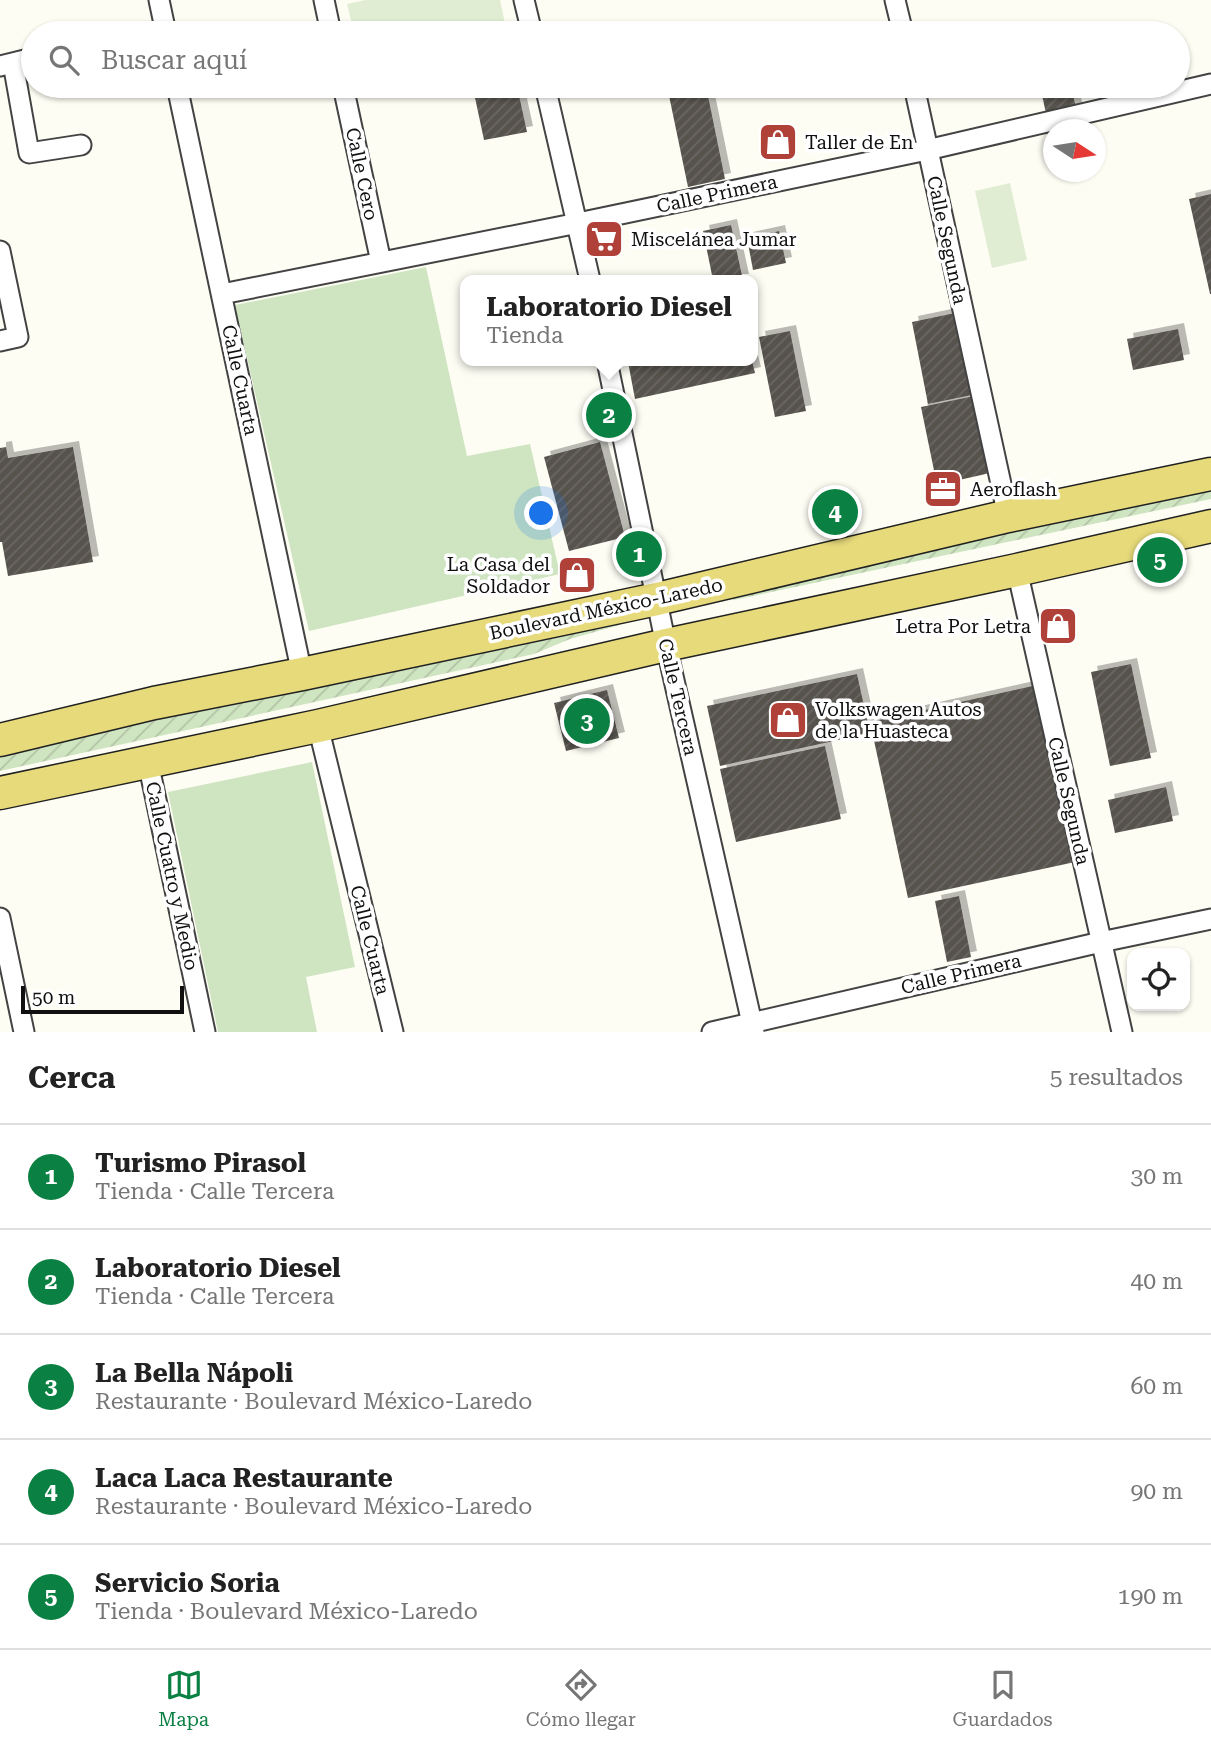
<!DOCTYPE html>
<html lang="es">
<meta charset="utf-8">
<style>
body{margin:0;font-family:"Roboto Serif",serif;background:#f6f6f6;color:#222}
.controls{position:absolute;right:21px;bottom:21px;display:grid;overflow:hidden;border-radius:14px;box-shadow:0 2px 5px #0004}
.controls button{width:63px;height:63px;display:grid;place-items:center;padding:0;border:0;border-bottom:2px solid #e0e0e0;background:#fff;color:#222;font:35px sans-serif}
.compass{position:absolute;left:1043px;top:119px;width:63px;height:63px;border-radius:50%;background:#fff;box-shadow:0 2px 5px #0004;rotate:102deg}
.scale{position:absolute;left:21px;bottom:18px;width:163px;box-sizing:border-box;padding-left:7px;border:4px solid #101010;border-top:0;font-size:19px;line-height:24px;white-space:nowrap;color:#101010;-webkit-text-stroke:5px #fff;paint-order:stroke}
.you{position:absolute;left:542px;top:514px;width:24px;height:24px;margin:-18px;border:5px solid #fff;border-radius:50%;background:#1a73e8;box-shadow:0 0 0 10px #1a73e833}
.badge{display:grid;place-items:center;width:46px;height:46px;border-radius:50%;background:#0b8043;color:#fff;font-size:23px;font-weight:700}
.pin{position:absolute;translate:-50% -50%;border:4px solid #fff;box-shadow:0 2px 7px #0006}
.popup{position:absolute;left:460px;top:275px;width:298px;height:91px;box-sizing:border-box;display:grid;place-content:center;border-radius:14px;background:#fff;filter:drop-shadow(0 2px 5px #0005);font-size:23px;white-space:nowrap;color:#767676}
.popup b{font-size:26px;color:#222}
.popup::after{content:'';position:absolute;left:50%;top:100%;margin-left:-14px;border:14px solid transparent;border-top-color:#fff}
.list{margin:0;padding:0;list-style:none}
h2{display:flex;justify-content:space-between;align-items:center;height:91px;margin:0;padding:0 28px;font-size:30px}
h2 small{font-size:23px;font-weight:400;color:#767676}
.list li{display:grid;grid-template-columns:46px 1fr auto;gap:21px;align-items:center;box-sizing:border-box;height:105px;padding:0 28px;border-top:2px solid #e0e0e0}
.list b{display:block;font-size:26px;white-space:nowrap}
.list p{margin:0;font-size:23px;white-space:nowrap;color:#767676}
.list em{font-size:23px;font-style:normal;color:#767676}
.icon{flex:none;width:38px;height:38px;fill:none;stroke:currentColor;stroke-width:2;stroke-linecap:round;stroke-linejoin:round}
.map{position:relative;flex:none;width:1211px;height:1032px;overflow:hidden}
.search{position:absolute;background:#fff;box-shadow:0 2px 5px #0004;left:21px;right:21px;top:21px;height:77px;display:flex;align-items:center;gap:18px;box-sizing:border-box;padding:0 24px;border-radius:38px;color:#767676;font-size:26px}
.sheet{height:616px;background:#fff}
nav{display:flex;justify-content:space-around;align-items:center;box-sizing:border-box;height:98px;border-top:2px solid #e0e0e0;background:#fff;font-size:19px;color:#767676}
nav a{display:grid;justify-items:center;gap:4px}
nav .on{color:#0b8043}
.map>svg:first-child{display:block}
</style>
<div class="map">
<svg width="1211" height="1032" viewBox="0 0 1211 1032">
<defs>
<pattern id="garden-furrows" width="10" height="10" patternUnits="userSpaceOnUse" patternTransform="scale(1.75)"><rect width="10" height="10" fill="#cfe5c1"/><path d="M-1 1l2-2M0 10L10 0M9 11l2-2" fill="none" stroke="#b1c3a5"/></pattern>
<pattern id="building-hatch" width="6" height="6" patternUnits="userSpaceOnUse" patternTransform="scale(1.75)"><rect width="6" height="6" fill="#57534e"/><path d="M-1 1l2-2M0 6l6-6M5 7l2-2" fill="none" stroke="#6a6763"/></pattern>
<filter id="shadow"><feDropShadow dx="6" dy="-6" stdDeviation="0" flood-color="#0004"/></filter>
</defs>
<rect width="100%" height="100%" fill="#fefdf4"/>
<path fill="#cfe5c1" d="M426,267l41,189 63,-12 30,130 -251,57 -74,-326z
M312,762l43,205 -49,10 11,55h-99l-50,-240z"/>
<path fill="url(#garden-furrows)" d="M1211,485v14l-477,101 -2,-1v-4z
M631,617l3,2 -4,3 -60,17 -36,15 -534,117v-14l147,-35z"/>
<path fill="#e0edd2" d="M365,0h135l7,33h-153l-7,-29z
M1010,183l17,77 -35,8 -17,-77z"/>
<path fill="url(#building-hatch)" filter="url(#shadow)" d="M466,86h51l10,46 -43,8 -10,-47 -7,1z
M667,86h39l19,93 -37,8z
M1040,86h31l6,26 -30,6z
M1211,194v100h-1l-21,-95z
M731,225l12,55h-30l-10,-49z
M779,231l7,32 -33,7 -6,-32z
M955,313l17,82 -44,9 -16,-82z
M1178,329l6,31 -51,10 -6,-31z
M790,331l16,80 -31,6 -16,-80z
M632,361h120l3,12 -120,26 -7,-37z
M974,396l16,77 -53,12 -16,-78z
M600,442l25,95 -56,14 -25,-94z
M6,447l2,11 65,-11 20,115 -85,14 -6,-34h-2v-94z
M1131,664l20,94 -41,8 -19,-94z
M857,674l13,59 -150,33 -13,-60z
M1037,685l38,177 -167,36 -38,-176z
M607,690l12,48 -53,13 -12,-48z
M825,746l16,73 -105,23 -16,-73z
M1166,787l7,34 -58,12 -7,-33z
M959,896l12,61 -24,5 -12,-61z"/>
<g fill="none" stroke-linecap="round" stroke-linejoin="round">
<g stroke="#434343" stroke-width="23">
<path id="street" d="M159,0l7,33
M324,0l7,33
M524,0l8,33
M895,0l8,33
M13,63l16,90 52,-8
M0,66l33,-8
M177,86l125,588
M343,86l38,176
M545,86l45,194
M914,86l94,430
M0,251l18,86 -18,4
M222,294l356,-71 349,-73 284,-66
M607,361l59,284 88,387
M1017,570l105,462
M318,726l75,306
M148,762l57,270
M0,918l24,114
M712,1032l389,-90 110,-23"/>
</g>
<g stroke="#212121" stroke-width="35">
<path id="primary" d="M0,740l154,-37 148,-29 355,-75 351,-83 203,-42
M0,793l318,-67 348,-81 351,-75 194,-44"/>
</g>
<use href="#street" stroke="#fff" stroke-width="19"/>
<use href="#primary" stroke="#e7da7b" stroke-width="32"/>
</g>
<defs>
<g id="shop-square" transform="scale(2.0125)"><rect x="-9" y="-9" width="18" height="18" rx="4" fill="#af4139" stroke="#fff"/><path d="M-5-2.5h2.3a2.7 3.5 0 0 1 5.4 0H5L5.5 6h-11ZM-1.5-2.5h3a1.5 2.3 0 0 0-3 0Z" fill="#fff"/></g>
<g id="supermarket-square" transform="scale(2.0125)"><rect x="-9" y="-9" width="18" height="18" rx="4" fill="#af4139" stroke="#fff"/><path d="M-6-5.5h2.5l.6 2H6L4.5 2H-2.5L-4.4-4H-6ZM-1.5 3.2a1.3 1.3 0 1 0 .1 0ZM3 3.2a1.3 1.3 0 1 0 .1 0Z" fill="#fff"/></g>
<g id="office-square" transform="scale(2.0125)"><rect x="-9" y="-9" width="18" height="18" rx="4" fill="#af4139" stroke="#fff"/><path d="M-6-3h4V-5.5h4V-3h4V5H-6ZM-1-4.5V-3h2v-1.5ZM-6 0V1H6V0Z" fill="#fff"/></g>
</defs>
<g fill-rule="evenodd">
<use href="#shop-square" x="778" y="142"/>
<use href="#supermarket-square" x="604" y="239"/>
<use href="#office-square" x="943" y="489"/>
<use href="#shop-square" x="577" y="575"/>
<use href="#shop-square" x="1058" y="626"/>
<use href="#shop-square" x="788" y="720"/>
</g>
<g text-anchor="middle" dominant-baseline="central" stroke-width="7" stroke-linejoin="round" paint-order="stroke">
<g font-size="19" fill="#101010" stroke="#fff" text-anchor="start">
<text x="805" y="142">Taller de En</text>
<text x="631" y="239">Miscelánea Jumar</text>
<text x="970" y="489">Aeroflash</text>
<text x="550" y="564" text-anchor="end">La Casa del<tspan x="550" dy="22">Soldador</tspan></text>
<text x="1031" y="626" text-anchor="end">Letra Por Letra</text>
<text x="815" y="709">Volkswagen Autos<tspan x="815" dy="22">de la Huasteca</tspan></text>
</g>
<g font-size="19" fill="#101010" stroke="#fff">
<text transform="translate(362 174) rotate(78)">Calle Cero</text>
<text transform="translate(717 194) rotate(-12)">Calle Primera</text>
<text transform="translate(947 240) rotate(78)">Calle Segunda</text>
<text transform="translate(240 380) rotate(78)">Calle Cuarta</text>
<text transform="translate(606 609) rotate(-12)">Boulevard México-Laredo</text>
<text transform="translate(678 697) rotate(77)">Calle Tercera</text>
<text transform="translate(1069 801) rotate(77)">Calle Segunda</text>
<text transform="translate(172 876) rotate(78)">Calle Cuatro y Medio</text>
<text transform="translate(370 940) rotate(76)">Calle Cuarta</text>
<text transform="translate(961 974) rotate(-13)">Calle Primera</text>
</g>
</g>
</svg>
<div class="controls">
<button><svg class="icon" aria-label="locate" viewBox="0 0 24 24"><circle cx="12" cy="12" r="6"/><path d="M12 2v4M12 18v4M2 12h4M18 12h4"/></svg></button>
</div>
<svg class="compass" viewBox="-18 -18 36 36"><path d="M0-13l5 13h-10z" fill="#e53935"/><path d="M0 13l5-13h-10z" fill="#767676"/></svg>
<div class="scale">50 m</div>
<div class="you"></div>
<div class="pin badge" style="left:639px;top:554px">1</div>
<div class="pin badge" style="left:609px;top:415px">2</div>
<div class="popup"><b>Laboratorio Diesel</b>Tienda</div>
<div class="pin badge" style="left:587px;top:721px">3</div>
<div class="pin badge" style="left:835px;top:512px">4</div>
<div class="pin badge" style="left:1160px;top:560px">5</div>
<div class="search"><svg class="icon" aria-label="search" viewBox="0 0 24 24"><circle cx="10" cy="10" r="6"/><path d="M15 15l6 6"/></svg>Buscar aquí</div>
</div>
<section class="sheet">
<h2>Cerca<small>5 resultados</small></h2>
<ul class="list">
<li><span class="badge">1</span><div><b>Turismo Pirasol</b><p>Tienda · Calle Tercera</p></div><em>30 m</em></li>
<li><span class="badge">2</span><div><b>Laboratorio Diesel</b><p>Tienda · Calle Tercera</p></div><em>40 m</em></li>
<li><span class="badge">3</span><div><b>La Bella Nápoli</b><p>Restaurante · Boulevard México-Laredo</p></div><em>60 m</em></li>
<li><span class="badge">4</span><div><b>Laca Laca Restaurante</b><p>Restaurante · Boulevard México-Laredo</p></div><em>90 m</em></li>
<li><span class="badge">5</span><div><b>Servicio Soria</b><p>Tienda · Boulevard México-Laredo</p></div><em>190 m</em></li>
</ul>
</section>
<nav>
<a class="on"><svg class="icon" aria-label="map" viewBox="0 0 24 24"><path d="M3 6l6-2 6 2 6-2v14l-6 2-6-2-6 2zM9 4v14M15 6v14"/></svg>Mapa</a>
<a><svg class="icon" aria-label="directions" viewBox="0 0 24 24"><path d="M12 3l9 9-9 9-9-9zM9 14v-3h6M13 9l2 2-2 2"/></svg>Cómo llegar</a>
<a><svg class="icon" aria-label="saved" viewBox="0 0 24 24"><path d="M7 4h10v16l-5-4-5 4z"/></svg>Guardados</a>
</nav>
